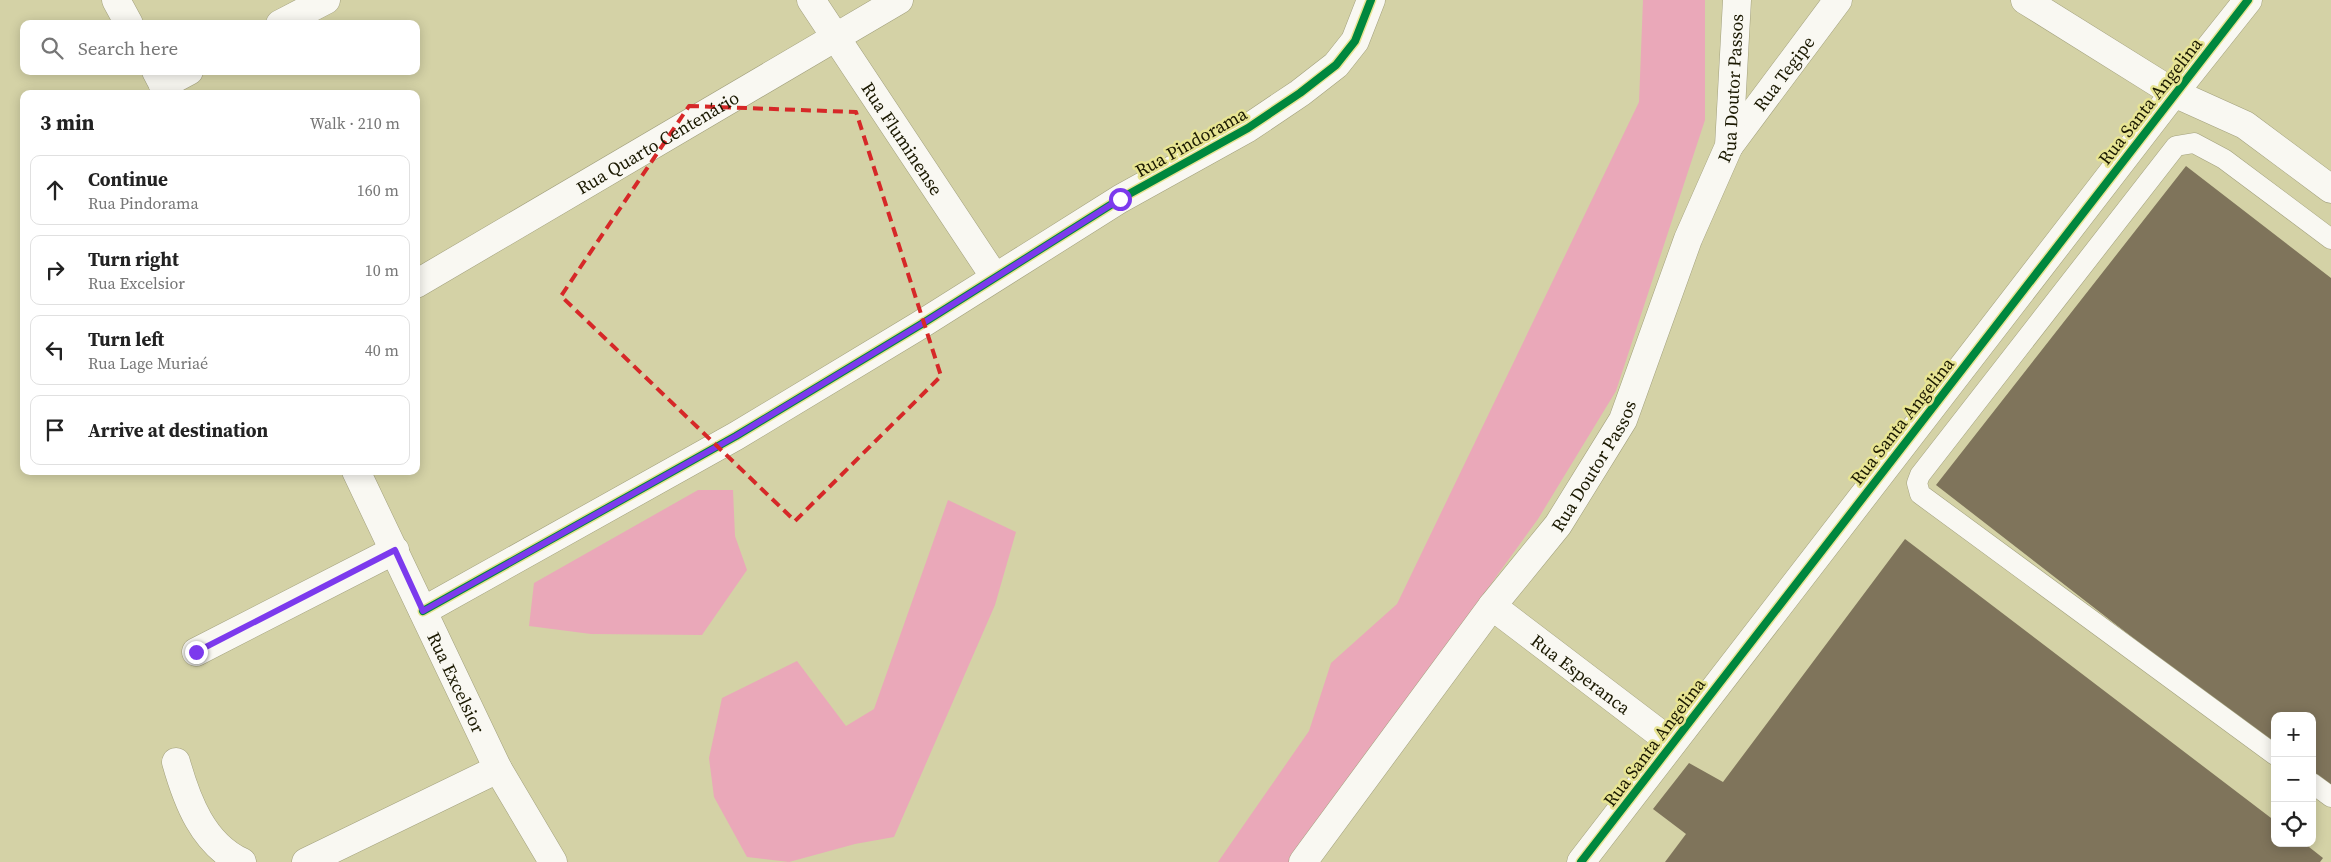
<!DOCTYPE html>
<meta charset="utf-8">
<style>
body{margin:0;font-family:"Source Serif 4",serif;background:#f2f2f2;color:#222}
.controls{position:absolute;right:15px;bottom:15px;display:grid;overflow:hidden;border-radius:10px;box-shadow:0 2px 12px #0003}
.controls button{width:45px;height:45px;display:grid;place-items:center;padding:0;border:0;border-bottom:1px solid #e0e0e0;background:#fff;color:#222;font:25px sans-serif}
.stop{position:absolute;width:15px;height:15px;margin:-11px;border:4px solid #7c3aed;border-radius:50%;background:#fff}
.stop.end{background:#7c3aed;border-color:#fff;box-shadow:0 1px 5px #0008}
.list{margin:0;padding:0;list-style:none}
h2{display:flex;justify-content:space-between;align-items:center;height:65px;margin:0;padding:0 20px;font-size:21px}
h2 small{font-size:16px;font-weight:400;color:#767676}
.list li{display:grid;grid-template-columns:32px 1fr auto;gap:15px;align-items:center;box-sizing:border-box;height:70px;margin:0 10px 10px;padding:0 10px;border:1px solid #e0e0e0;border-radius:10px}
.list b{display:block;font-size:19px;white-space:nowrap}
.list p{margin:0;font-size:16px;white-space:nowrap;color:#767676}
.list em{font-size:16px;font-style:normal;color:#767676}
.icon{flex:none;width:28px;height:28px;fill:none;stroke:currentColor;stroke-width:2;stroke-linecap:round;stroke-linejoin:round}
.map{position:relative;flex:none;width:2331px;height:862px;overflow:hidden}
.search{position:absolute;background:#fff;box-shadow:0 2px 12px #0003;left:20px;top:20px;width:400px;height:55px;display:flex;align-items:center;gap:12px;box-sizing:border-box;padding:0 18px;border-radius:10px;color:#767676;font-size:19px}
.panel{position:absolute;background:#fff;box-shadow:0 2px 12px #0003;left:20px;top:90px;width:400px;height:385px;border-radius:10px}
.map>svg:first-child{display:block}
</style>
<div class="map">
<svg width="2331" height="862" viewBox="0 0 2331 862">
<rect width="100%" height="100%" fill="#d4d2a6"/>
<path fill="#eaa8b9" d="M1643,0h62v120l-89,271 -78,128 -248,343h-72l91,-131 22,-68 66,-59 242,-502z
M698,490h35l2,46 12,34 -45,65 -111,-1 -62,-8 5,-43z
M948,500l68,32 -21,73 -101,232 -39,7 -66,18 -42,-5 -33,-60 -5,-39 13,-60 75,-37 49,65 28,-17z"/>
<path fill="#7f745b" d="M2186,166l145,112v514l-19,-15v-61h-37v32l-339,-263z
M1905,539l370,282v22h29l19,15 -3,4h-655l21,-28 -33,-25 36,-46 34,19z"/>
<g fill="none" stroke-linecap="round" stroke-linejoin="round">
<g stroke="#a2a07d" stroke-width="21">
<path id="service" d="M2275,755l-355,-261 -3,-11 3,-8 256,-329 18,-3 30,16 107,80
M2312,783l19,14"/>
</g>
<g stroke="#a2a07d" stroke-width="29">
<g id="minor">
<path id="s1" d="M811,0l183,276"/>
<path d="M2025,0l149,93 74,-93"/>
<path d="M280,24l46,-24"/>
<path d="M163,85l26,-14"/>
<path id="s2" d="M1729,146l109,-146"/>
<path id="s3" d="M416,284l483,-284"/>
<path id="s4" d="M1492,606l180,137"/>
<path d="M423,611l313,-175 184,-111 200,-126 128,-71 52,-35 36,-28 19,-24 16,-41"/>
<path d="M196,652l199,-102"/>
<path d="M176,762c11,39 27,82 66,100"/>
<path d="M306,862l192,-93"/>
<path id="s5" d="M1303,862l189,-256 66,-81 65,-105 65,-181 41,-93 8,-146"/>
</g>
</g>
<g stroke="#a2a07d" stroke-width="29">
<g id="tertiary">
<path d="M116,0l13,24"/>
<path d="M156,71l12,23"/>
<path id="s6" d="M356,471l142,298 55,93"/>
<path d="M1581,862l593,-769 71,32 86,64"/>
</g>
</g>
<use href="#service" stroke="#f9f8f2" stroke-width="20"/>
<use href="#minor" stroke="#f9f8f2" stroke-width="28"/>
<use href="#tertiary" stroke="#f9f8f2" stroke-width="28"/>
<g stroke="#e7e493" stroke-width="11">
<path id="cycleway" d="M423,611l313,-175 184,-111 200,-126 128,-71 52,-35 36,-28 19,-24 16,-41
M1581,862l667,-862"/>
</g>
<use href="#cycleway" stroke="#00873e" stroke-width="8"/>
</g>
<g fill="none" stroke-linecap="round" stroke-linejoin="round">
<path stroke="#7c3aed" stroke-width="6" d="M196,652l199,-102 28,61 313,-175 184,-111 200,-126"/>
</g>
<path fill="none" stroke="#d62828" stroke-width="4" stroke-dasharray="10 6" stroke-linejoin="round" d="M689,106l167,6 85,264 -146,145 -234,-225z"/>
<g text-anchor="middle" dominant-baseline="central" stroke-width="5" stroke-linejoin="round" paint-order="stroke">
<g font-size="18" fill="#1a1800" stroke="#e7e493">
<text stroke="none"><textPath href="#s2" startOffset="91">Rua Tegipe</textPath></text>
<text stroke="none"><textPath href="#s5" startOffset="898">Rua Doutor Passos</textPath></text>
<text transform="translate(2150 101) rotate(-52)">Rua Santa Angelina</text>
<text stroke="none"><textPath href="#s1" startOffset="166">Rua Fluminense</textPath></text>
<text stroke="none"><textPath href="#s3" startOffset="280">Rua Quarto Centenário</textPath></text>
<text transform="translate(1191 142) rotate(-29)">Rua Pindorama</text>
<text transform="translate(1902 421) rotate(-52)">Rua Santa Angelina</text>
<text stroke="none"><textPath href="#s5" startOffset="492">Rua Doutor Passos</textPath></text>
<text stroke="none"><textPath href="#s4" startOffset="112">Rua Esperanca</textPath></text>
<text stroke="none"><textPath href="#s6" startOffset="234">Rua Excelsior</textPath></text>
<text transform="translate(1654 742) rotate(-53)">Rua Santa Angelina</text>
</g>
</g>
</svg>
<div class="controls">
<button>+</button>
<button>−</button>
<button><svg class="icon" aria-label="locate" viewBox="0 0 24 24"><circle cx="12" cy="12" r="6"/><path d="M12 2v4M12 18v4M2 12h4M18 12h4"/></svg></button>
</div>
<div class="stop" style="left:1120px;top:199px"></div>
<div class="stop end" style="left:196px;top:652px"></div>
<div class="search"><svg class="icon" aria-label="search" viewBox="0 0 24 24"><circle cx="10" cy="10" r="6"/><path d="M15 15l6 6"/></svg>Search here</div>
<section class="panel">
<h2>3 min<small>Walk · 210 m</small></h2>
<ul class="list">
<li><svg class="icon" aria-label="ahead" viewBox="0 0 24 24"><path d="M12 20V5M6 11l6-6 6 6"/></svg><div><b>Continue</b><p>Rua Pindorama</p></div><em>160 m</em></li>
<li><svg class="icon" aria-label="right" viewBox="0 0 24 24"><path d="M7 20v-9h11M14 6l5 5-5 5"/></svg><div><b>Turn right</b><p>Rua Excelsior</p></div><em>10 m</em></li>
<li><svg class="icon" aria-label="left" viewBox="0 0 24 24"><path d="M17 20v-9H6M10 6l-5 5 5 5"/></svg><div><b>Turn left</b><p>Rua Lage Muriaé</p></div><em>40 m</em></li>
<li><svg class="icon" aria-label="arrive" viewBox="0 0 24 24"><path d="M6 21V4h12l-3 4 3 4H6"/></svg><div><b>Arrive at destination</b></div></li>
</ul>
</section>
</div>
